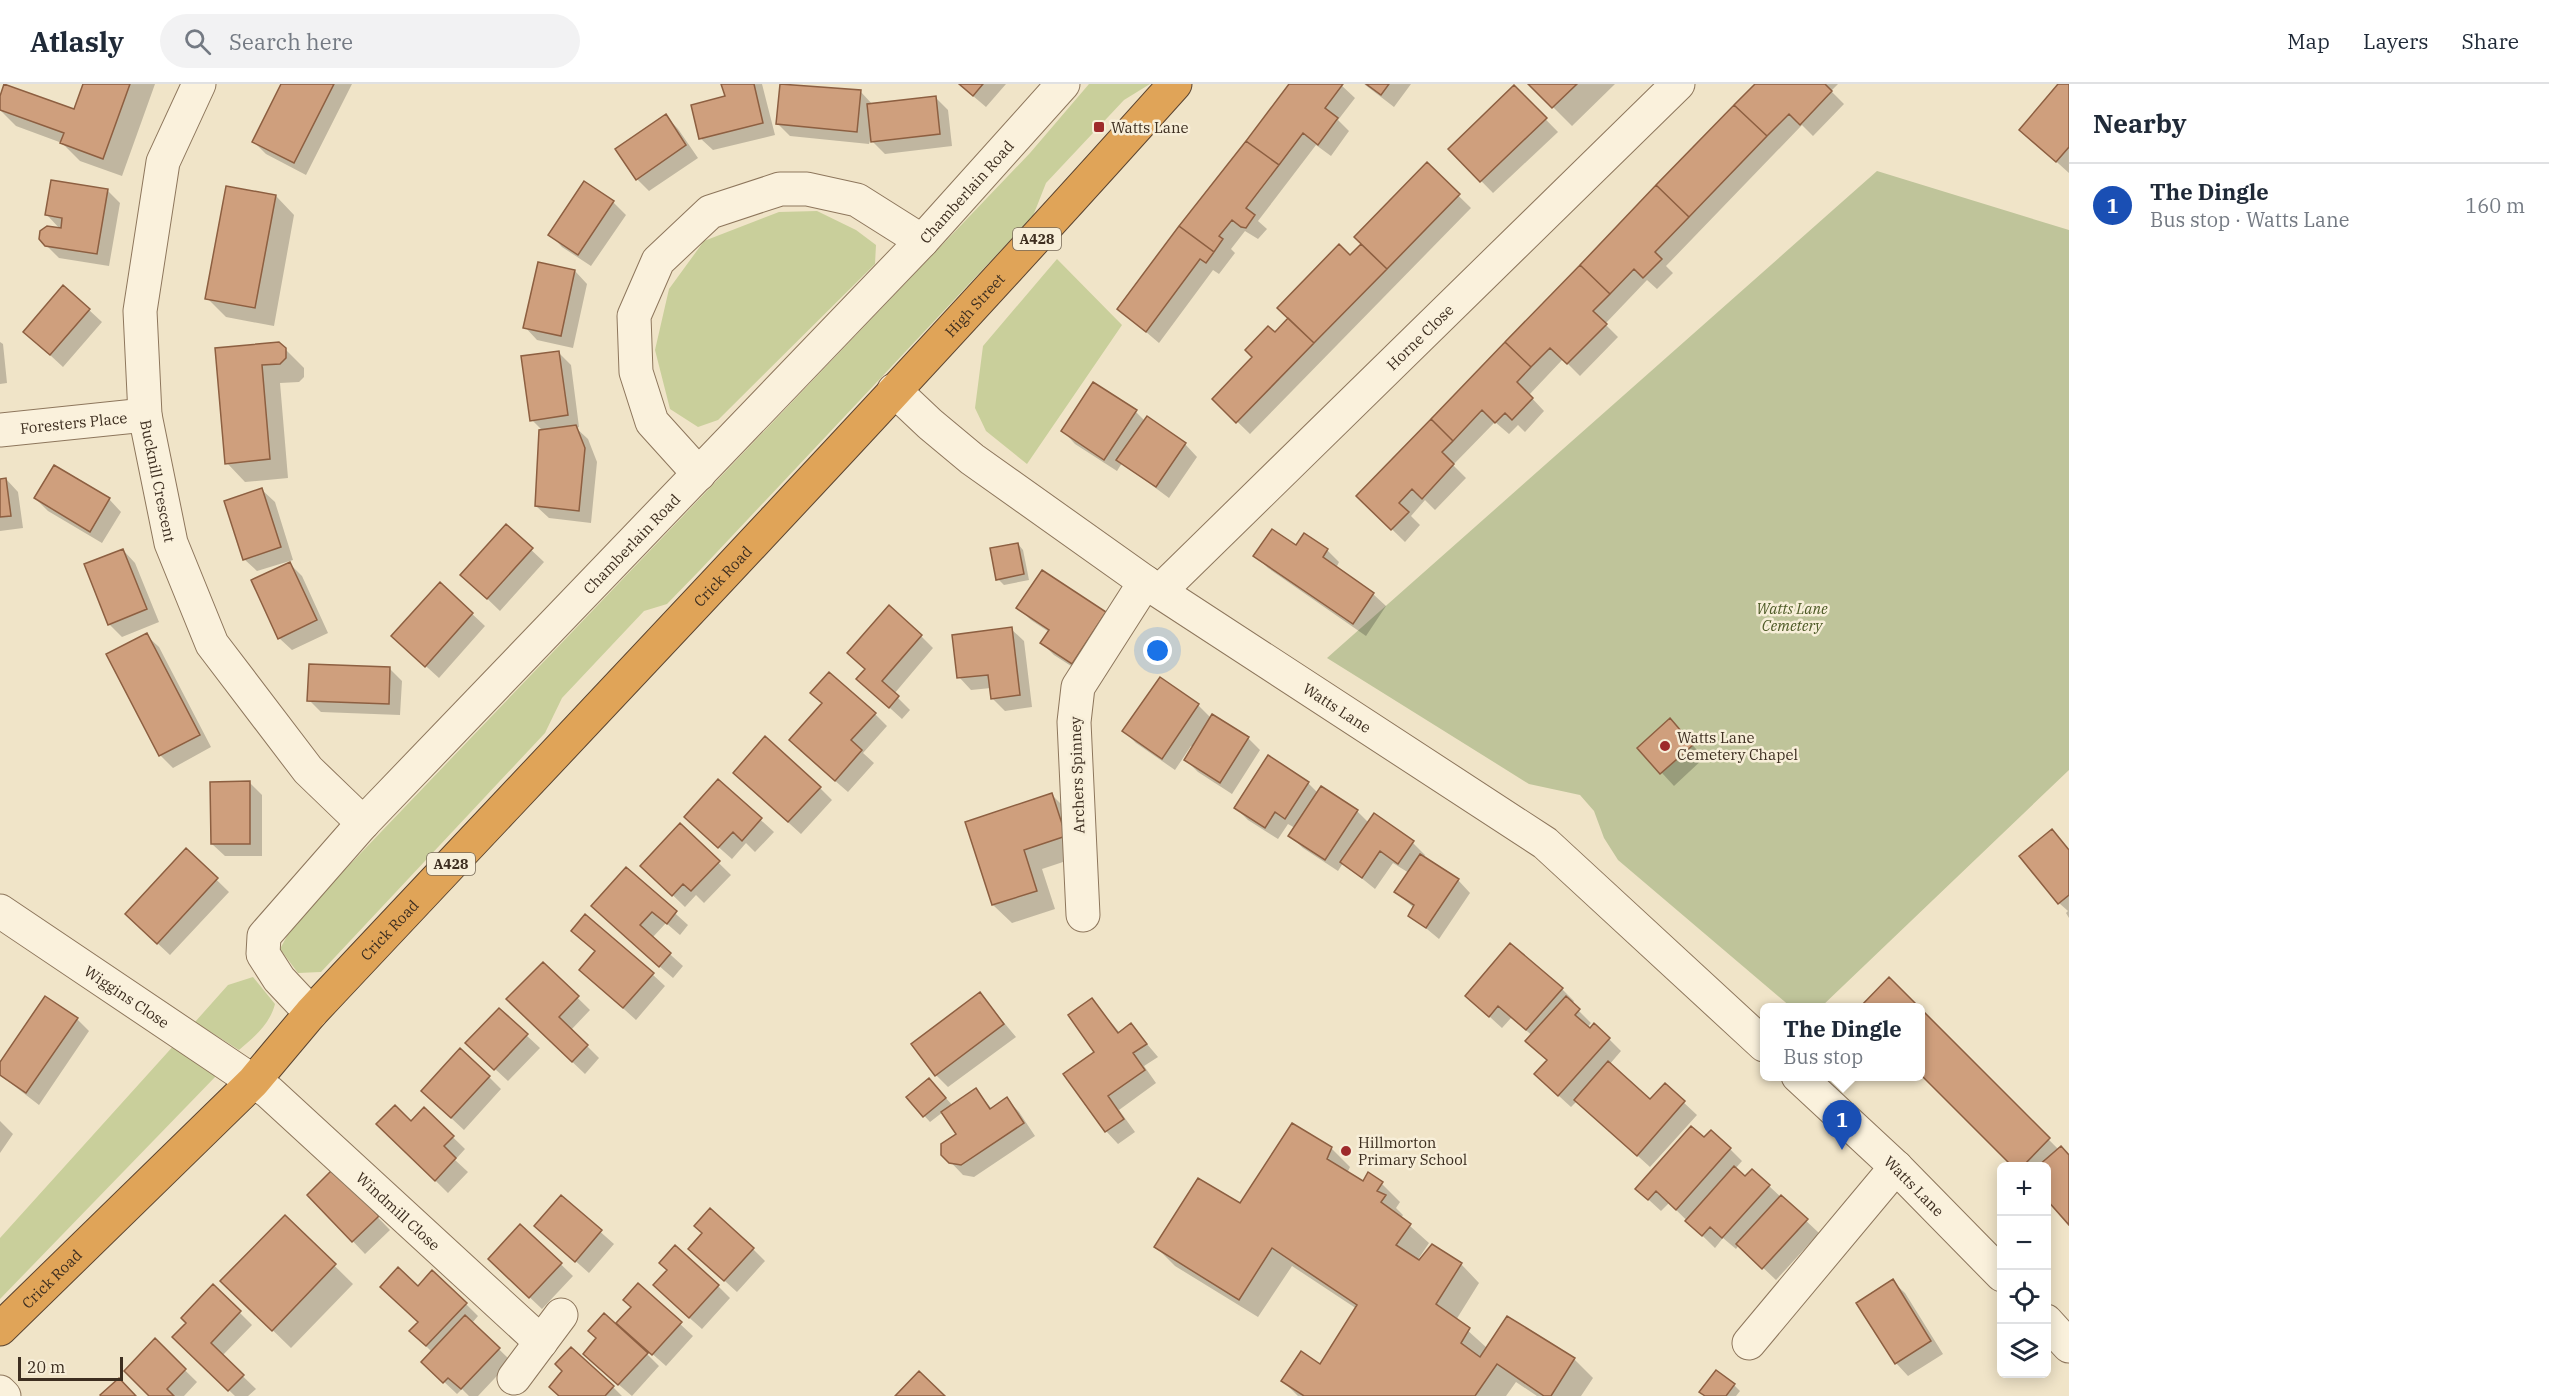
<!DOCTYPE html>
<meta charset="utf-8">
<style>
body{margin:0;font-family:"IBM Plex Serif",serif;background:#f2f2f3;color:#1f2937}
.controls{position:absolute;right:18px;bottom:18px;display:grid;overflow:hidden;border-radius:9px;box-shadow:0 3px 15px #0003}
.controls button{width:54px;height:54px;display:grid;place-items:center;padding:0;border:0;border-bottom:2px solid #e0e1e3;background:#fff;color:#1f2937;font:30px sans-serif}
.scale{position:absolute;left:18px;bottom:15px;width:105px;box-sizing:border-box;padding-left:6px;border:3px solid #3d2e20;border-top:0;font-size:16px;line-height:21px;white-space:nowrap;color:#3d2e20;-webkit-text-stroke:4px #f7eed8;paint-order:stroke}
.you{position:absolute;left:1158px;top:567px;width:21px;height:21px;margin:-15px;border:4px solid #fff;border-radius:50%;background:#1a73e8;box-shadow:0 0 0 9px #1a73e833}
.badge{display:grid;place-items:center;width:39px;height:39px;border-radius:50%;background:#9e2a2b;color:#fff;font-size:20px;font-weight:700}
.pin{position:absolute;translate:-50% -50px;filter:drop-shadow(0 2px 3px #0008)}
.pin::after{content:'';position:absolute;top:32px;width:21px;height:18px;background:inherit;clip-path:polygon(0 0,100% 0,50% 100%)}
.popup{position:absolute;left:1760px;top:919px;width:165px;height:78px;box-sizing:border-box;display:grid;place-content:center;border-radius:9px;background:#fff;filter:drop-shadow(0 2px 4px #0005);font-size:20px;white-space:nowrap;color:#747a83}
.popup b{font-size:22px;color:#1f2937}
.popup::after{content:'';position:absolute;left:50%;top:100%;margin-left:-12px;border:12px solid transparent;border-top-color:#fff}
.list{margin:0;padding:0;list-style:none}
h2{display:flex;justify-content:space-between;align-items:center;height:78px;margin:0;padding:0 24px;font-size:26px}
h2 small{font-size:20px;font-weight:400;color:#747a83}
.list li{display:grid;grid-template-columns:39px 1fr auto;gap:18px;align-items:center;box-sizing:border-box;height:84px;padding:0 24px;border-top:2px solid #e0e1e3}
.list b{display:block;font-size:22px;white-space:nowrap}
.list p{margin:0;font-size:20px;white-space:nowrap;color:#747a83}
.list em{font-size:20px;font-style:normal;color:#747a83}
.icon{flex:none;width:33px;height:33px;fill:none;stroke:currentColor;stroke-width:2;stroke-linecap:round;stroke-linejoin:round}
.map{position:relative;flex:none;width:2069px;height:1312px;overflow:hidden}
header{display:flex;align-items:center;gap:36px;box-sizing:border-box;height:84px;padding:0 30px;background:#fff;border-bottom:2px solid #e0e1e3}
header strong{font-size:28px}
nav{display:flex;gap:33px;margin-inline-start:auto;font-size:21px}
.search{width:420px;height:54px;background:#f2f2f3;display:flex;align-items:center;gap:15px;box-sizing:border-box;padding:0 21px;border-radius:33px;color:#747a83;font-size:22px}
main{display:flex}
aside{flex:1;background:#fff}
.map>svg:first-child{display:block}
</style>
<header>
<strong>Atlasly</strong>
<div class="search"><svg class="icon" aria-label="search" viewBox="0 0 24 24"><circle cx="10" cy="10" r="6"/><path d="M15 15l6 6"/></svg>Search here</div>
<nav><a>Map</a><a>Layers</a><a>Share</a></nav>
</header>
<main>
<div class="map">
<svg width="2069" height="1312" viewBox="0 0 2069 1312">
<rect width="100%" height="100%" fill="#f0e4c8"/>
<path fill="#c9cf9b" d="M1089,0h61l-26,16 -78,83 -13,33 -332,353 -34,35 -23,7 -82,87 -17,35 -224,239 -23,1 -18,-24 14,-26 736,-770z
M817,127l39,19 20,15 -1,19 -157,156 -20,7 -28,-18 -15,-59 14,-61 35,-48 75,-29z
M1057,175l65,66 -95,139 -41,-33 -11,-23 8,-62z
M253,893l22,27c-5,20 -21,33 -36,46l-44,-28 33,-37z
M176,959l41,32 -217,224v-61z"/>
<path fill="#bfc49a" d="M1877,87l192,59v540l-248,237h-30l-173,-147 -14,-22 -10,-27 -14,-16 -51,-11 -202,-126z"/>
<path fill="#0003" d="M84,0h71l-33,92 -42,-15 -18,-18 -46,-17 -16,-16v-10l74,11z
M283,0h69l-46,91 -40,-21 -12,-12z
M723,0h39l13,51 -62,15 -13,-12 26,-40z
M781,0l79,7 13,14 63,-7 12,12 4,36 -67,8 -13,-13v-7l-3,10 -79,-8 -12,-12z
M959,0h47l-20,23z
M1291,0h49l15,14 -17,22 11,11 -18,25 -15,-11 -58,76 9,8 -9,10 -13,-8 -14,18 4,4 -16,21 -6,-4 -54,73 -40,-34z
M1364,0h47l-17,23z
M1530,0h85l-43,42z
M1756,0h82l-7,7 13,13 -31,32 -11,-11 -136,141 7,7 -16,16 -10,-9 -42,44 13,13 -38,39 -17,-17 -34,36 15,16 -19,21 -7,-7 -9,9 -14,-12 -42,43 13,13 -31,32 -10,-10 -14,16 9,9 -15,17 -47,-46z
M2060,0h9v89l-48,-43z
M1514,3l44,45 -65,61 -43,-44z
M666,32l12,13 20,29 -49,33 -12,-12z
M1427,81l44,43 -221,226 -36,-35 149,-155z
M585,99l28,19 13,13 -35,51 -29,-19 -12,-13z
M107,106l13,13 -11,63 -50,-8 -13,-13 15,-15 -14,-15z
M276,112l18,19 -20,111 -48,-9 -19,-19z
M575,187l12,13 -14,64 -36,-8 -12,-13z
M89,226l13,12 -39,45 -38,-35z
M0,258l3,2 4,39 -7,1z
M285,265l19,19v9l-5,5 -19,1 8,95 -43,4 -18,-19 -10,-113z
M558,268l13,13 8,62 -3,1 12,11 9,23 -6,61 -42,-5 -13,-12 7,-75 -11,-11z
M1136,328l9,9 40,23 12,13 -28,41 -47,-35 -5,8 -42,-27 -12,-13z
M6,395l12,13 5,36 -23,3v-51z
M262,406l13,12 18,58 -36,11 -13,-12z
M35,414l74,1 12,13 -19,31 -54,-32z
M506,442l38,36 -44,49 -25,-24z
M1018,460l5,6 6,30 -25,5 -6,-6z
M1296,463l31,3 12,12 -3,6 37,26 13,12 -20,30 -98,-68 -13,-13z
M123,466l12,13 24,59 -37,15 -13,-13z
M290,480l12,12 26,57 -36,17 -13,-12z
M440,500l45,42 -46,52 -33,-30z
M1018,524l87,5 13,12 -33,50 -31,-20 -12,-12 7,-11 -18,-12z
M1011,545l13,12 8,66 -27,4 -13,-13 -1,-10 -20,2 -12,-13z
M146,551l13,12 52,100 -38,21 -13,-13z
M921,552l12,12 -39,46 16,16 -8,9 -44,-40z
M389,584l13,13 -2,34 -79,-3 -12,-12z
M1160,595l38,26 13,13 37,20 12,12 -28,44 -34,-22 -12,-12 8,-13 -3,-1 -16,24 -39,-27 -12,-12z
M812,609l63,21 12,12 -24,27 11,10 -26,29 -45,-39 20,-49z
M1682,649l22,25 -30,28 -35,-38z
M718,697l56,51 -19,20 -9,-9 -14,16 -34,-30z
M249,698l13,13v61h-37l-13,-12z
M1308,699l10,10 39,18 12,12 44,20 12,12 -2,3 35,22 12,13 -31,46 -29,-24 4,-7 -18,-16 13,-19 -16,-10 -18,26 -32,-26 -5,8 -35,-23 -13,-12 5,-8 -7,-4 -10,15 -30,-19 -12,-12z
M747,701l73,3 12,12 -31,34z
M1051,710l19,19 14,42 -42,14 13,40 -43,14 -19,-18z
M680,741l51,50 -27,28 -8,-8 -11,12 -30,-29z
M2052,747l17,19v68l-3,-5 2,-2 -9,-8z
M186,766l43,42 -59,63 -30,-28z
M626,785l62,56 -8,10 -14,-12 -14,15 31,28 -10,12 -68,-59z
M586,859l66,31 13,12 -29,34 -55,-50 15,-18z
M543,880l47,46 -19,20 28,28 -14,16 -65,-62z
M1562,905l12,12 -2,3 19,19 -4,5 22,11 12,12 -12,14 41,36 15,-16 32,30 -47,52 -73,-66 -6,6 -23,-21v-25l-8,-7 -7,-18 -22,-18 -9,10 -35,-32z
M980,910l36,43 -68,50 -12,-12z
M1092,916l28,33 11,-8 27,32 -14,9 12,17 -37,27 16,22 -17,12 -12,-13z
M499,926l41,38 -32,33 -28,-26z
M1920,926l139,140 10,6v66l-23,-56h-32l-94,-94z
M77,935l12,12 -50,74 -39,-30v-10z
M489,993l12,12 -37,41 -29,-27z
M935,1002l18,20 23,-16 16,19 15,-10 12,13 16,24 -61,41 -11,-2 -20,-21 15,-20 -15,-22 -13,10 -22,-24z
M424,1025l41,40 -10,11 13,12 -20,21 -70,-69 33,-1z
M0,1037l13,13 -13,19z
M1704,1056l26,9 12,12 -7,8 10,9 24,8 50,47 -43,47 -37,-35 -3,4 -13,-11 -8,10 -46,-45 -8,8 -24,-22z
M1331,1064l19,19 -3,6 17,10 18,1 18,18 -4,6 7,7 -2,3 28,25 -12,18 44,3 18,19 -23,37 31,28 20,-30 68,42 18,18 -12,18h-44l-21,-14 -10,14h-208l-15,-15 38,-15 36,-57 -65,-43 -34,51 -83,-51 -19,-19 84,-42z
M333,1087l57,59 -25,24 -56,-59z
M561,1113l53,47 -25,29 -53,-47z
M285,1133l68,67 -62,64 -69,-67z
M521,1142l52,50 -31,33 -40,-38z
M753,1165l12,12 -28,31 -34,-31z
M669,1187l49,15 12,12 -28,31 -35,-31z
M1892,1197l13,12 38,61 -35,22 -12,-13 -38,-60z
M638,1201l55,51 -27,30 -35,-31 1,-27z
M213,1202l39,39 -30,31 34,33 -8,7h-13l-61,-59 14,-14z
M466,1220l12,12 -6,7 39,38 -33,35h-9l-7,-7 -5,5 -34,-32 9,-10 -21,-21 8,-8z
M155,1257l42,41 -13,14h-33z
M647,1270l12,12 -27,30 -35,-30z
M1734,1301l6,6 -4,5h-31z
M613,1303l9,9h-62z"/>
<path fill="#cf9f7d" stroke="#8d5f41" stroke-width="1.5" d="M4,0l70,25 9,-25h47l-27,75 -43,-16 4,-10 -64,-23v-14z
M281,0h53l-40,79 -42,-21z
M721,0h33l9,39 -64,16 -8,-34 34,-9z
M780,0l81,6 -4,42 -81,-8z
M959,0h24l-10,12z
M1289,0h54l-18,24 13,10 -20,27 -15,-12 -24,32 -33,-24z
M1366,0h23l-8,11z
M1528,0h49l-25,24z
M1755,0h70l7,7 -32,34 -11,-11 -22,22 -33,-31z
M2058,0h11v63l-13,15 -37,-32z
M1514,1l33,33 -67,64 -32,-33z
M936,12l4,38 -69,8 -4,-38z
M1734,21l33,31 -78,81 -33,-32z
M666,30l20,31 -50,35 -21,-31z
M1246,57l33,24 -33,43 9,7 -9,13 -5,-1 -9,-7 -13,16 4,3 -9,13 -35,-26z
M1427,78l33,32 -73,75 -33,-32z
M51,96l57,9 -11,65 -52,-8 -6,-7 1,-8 7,-5 14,2 1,-10 -17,-3z
M584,97l30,20 -36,54 -30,-20z
M1656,101l33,32 -34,35 7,7 -19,19 -9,-9 -24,25 -30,-29z
M226,102l50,9 -21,113 -50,-9z
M1179,142l35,26 -8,11 -6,-4 -54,73 -29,-23z
M1339,160l11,11 11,-11 26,25 -73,74 -37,-35z
M538,178l37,8 -14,66 -38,-8z
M1580,181l30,29 -17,17 14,13 -40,40 -17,-16 -19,19 -26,-25z
M63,201l27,24 -40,46 -27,-23z
M1288,234l26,25 -78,80 -24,-24 40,-42 -7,-7 23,-24 7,6z
M279,258l7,6v10l-6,6 -18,1 8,94 -45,5 -10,-116z
M1505,258l26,25 -14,15 16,16 -21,22 -7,-7 -10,10 -13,-13 -29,31 -22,-22z
M559,267l9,64 -38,6 -9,-65z
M1093,298l44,28 -33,50 -43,-29z
M1147,332l39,27 -30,44 -40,-27z
M1431,335l22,22 -11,11 12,12 -32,35 -10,-10 -13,14 10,9 -18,18 -35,-34z
M576,341l9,23 -6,63 -44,-5 4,-76z
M54,381l56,33 -20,34 -56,-34z
M6,394l5,38 -11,1v-38z
M262,404l19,59 -38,13 -19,-59z
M506,440l27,24 -46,51 -27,-24z
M1272,445l24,16 8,-12 24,16 -5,8 51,36 -21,31 -100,-68z
M1018,459l6,31 -28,6 -6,-32z
M123,465l24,60 -39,16 -24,-61z
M290,478l27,58 -39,19 -27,-59z
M1042,486l64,42 -34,52 -32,-21 9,-13 -33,-22z
M440,498l33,31 -48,54 -34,-31z
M889,521l33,30 -40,46 17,15 -10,12 -33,-29 9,-10 -18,-16z
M1012,543l8,68 -29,4 -3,-24 -31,3 -5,-43z
M147,549l53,102 -41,21 -53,-102z
M309,580l81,3 -1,37 -82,-3z
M829,588l47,41 -25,27 11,10 -27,31 -46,-41 33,-37 -12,-10z
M1160,593l39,27 -37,55 -40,-28z
M1212,630l37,23 -29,46 -36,-23z
M1670,634l23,27 -33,29 -23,-26z
M765,652l56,51 -33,35 -55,-49z
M1268,671l41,27 -24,37 -10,-7 -10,16 -31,-20z
M718,695l44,39 -20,23 -9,-9 -15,16 -34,-31z
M250,697v63h-39l-1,-62z
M1321,702l37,24 -33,50 -37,-24z
M1052,709l14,43 -42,14 13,41 -45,14 -27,-83z
M1374,729l40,28 -16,23 -18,-13 -18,27 -22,-16z
M680,739l40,38 -29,30 -8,-7 -11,12 -32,-30z
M2052,745l17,21v45l-11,9 -39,-48z
M186,764l32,30 -61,66 -32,-30z
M1420,770l39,25 -33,49 -18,-12 6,-11 -20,-13z
M626,783l51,44 -10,13 -15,-12 -12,13 31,28 -12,14 -68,-61z
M585,830l69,59 -31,35 -44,-38 16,-19 -24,-20z
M1510,859l53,45 -37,42 -28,-24 -9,11 -24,-21z
M543,878l36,34 -20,21 29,28 -16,17 -66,-63z
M1889,893l31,31h-61z
M980,908l24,32 -69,52 -24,-32z
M45,912l33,22 -52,75 -26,-18v-13z
M1566,912l14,13 -5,6 15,13 4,-5 16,15 -52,58 -24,-22 13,-14 -22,-19z
M1092,914l26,35 13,-10 16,21 -14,9 12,17 -37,26 16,23 -19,13 -42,-58 31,-22 -26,-37z
M499,924l29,26 -34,36 -29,-27z
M1920,924l130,130 -27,28h-11l-92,-92z
M460,964l30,28 -39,42 -30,-27z
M1608,977l42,38 15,-16 20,18 -48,55 -63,-56z
M929,994l17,20 -23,19 -17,-20z
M976,1004l14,21 17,-12 17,26 -63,42 -12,-2 -8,-8v-11l15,-10 -15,-22z
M395,1021l16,16 13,-14 30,29 -10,10 12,12 -21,23 -59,-57z
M1292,1039l40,24 -5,12 36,22 5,-9 15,10 -6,9 9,4 -5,7 30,22 -15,21 23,15 13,-16 30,19 -26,41 34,24 -9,15 19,14 27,-41 68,42 -24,38h-7l-47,-32 -22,32h-171l-23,-15 20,-30 19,13 37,-59 -85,-57 -33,52 -85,-53 44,-69 42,25z
M1691,1042l13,11 7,-7 20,18 -55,62 -20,-19 -8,9 -13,-11z
M2061,1062l8,9v70l-23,-26v-33h-8z
M1734,1082l11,10 7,-7 18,16 -48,53 -12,-11 -8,9 -17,-15z
M333,1085l46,47 -27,26 -45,-47z
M561,1111l41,35 -27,32 -41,-36z
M1781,1111l27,24 -46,50 -26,-25z
M710,1124l44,40 -30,33 -36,-32 14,-16 -8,-7z
M285,1131l51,49 -64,67 -52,-50z
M520,1140l42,39 -33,35 -41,-39z
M675,1161l44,40 -30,33 -36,-33 14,-15 -8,-7z
M398,1183l20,19 14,-16 35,33 -41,43 -17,-15 9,-9 -38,-35z
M1893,1195l38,62 -36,23 -39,-61z
M638,1199l44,39 -30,33 -36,-32 15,-16 -8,-7z
M213,1200l28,27 -30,32 33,32 -16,16 -56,-54 14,-14 -5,-5z
M604,1229l44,40 -30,32 -35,-31 13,-16 -8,-7z
M465,1231l35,33 -39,41 -13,-11 -5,5 -22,-21z
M155,1254l31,31 -19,20 7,7h-25l-25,-25z
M571,1263l43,39 -9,10h-46l-10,-9 13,-16 -7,-7z
M1716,1286l19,14 -9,12h-21l-6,-4z
M919,1287l26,25h-50z
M119,1294l17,18h-35l-1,-1z"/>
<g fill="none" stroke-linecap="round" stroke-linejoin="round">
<g stroke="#8d765c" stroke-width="35">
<g id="minor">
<path id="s1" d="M199,0l-36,78 -23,149 5,104 26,128 41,101 96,126 55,53"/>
<path id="s2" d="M894,306l36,34 42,35 173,123 400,261 219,202"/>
<path id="s3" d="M0,346l145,-15"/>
<path d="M699,390l-47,-52 -16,-50 -2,-56 24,-55 52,-49 70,-23h27l50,11 65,41"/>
<path id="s4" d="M1161,506l517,-506"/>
<path id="s5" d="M0,827l269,181 272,250"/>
<path d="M1083,831l-9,-193 4,-35 67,-105"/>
<path id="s6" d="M311,929l-32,-34 -16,-25 1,-18 99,-113 559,-582 141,-157"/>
<path id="s7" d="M1798,992l98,91 106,108"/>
<path d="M2046,1237l23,25"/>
<path d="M1749,1259l147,-176"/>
<path d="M514,1294l47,-63"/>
<path d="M0,1308l4,4"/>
</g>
</g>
<g stroke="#5b4430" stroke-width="35">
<g id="highway">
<path id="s8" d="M0,1245l253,-247 58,-69c289,-308 582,-614 864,-929"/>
</g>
</g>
<use href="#minor" stroke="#faf1dc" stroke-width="33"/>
<use href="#highway" stroke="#e0a458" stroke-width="33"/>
</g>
<g fill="#9e2a2b" stroke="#f7eed8" stroke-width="2">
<rect x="1093" y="37" width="12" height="12" rx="3"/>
<circle cx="1665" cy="662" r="6"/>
<circle cx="1346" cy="1067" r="6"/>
</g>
<g text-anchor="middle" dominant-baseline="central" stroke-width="5" stroke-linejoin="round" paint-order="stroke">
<g fill="#f7eed8" stroke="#756857" stroke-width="1.5">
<rect x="1013" y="144" width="48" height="22" rx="4.5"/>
<rect x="427" y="769" width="48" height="22" rx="4.5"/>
</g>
<g font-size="14" font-weight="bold" fill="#3d2e20">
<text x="1037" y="155">A428</text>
<text x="451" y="780">A428</text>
</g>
<g font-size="15" fill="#3d2e20" stroke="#f7eed8" text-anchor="start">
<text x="1111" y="43">Watts Lane</text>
<text x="1677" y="653">Watts Lane<tspan x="1677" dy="17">Cemetery Chapel</tspan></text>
<text x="1358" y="1058">Hillmorton<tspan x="1358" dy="17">Primary School</tspan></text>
</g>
<g font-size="15" fill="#3d2e20" stroke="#f7eed8">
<text stroke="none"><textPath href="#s6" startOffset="1118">Chamberlain Road</textPath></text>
<text stroke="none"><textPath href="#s8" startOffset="1414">High Street</textPath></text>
<text stroke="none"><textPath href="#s4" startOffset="362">Horne Close</textPath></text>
<text stroke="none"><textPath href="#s3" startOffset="74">Foresters Place</textPath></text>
<text stroke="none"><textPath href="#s1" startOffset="408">Bucknill Crescent</textPath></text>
<text stroke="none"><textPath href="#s6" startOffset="632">Chamberlain Road</textPath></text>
<text stroke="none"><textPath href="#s8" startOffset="1044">Crick Road</textPath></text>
<text stroke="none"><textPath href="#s2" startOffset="546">Watts Lane</textPath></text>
<text transform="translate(1077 691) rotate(-92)">Archers Spinney</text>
<text stroke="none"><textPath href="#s8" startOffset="558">Crick Road</textPath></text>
<text stroke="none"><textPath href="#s5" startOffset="153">Wiggins Close</textPath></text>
<text stroke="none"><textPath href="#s7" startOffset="160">Watts Lane</textPath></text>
<text stroke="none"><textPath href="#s5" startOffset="500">Windmill Close</textPath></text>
<text stroke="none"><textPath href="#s8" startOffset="72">Crick Road</textPath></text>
</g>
<g font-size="15" font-style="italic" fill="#4d5a26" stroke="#f7eed8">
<text x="1792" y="524">Watts Lane<tspan x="1792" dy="17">Cemetery</tspan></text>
</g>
</g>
</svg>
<div class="controls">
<button>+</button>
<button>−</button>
<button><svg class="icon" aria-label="locate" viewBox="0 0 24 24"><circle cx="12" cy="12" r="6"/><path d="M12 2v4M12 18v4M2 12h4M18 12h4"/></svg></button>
<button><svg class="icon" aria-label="layers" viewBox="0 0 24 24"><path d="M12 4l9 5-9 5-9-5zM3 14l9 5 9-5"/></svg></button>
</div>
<div class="scale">20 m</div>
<div class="you"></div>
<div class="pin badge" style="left:1842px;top:1066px;background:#1a4fb4">1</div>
<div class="popup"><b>The Dingle</b>Bus stop</div>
</div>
<aside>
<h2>Nearby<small></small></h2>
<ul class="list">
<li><span class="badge" style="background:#1a4fb4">1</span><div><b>The Dingle</b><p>Bus stop · Watts Lane</p></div><em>160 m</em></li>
</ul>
</aside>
</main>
